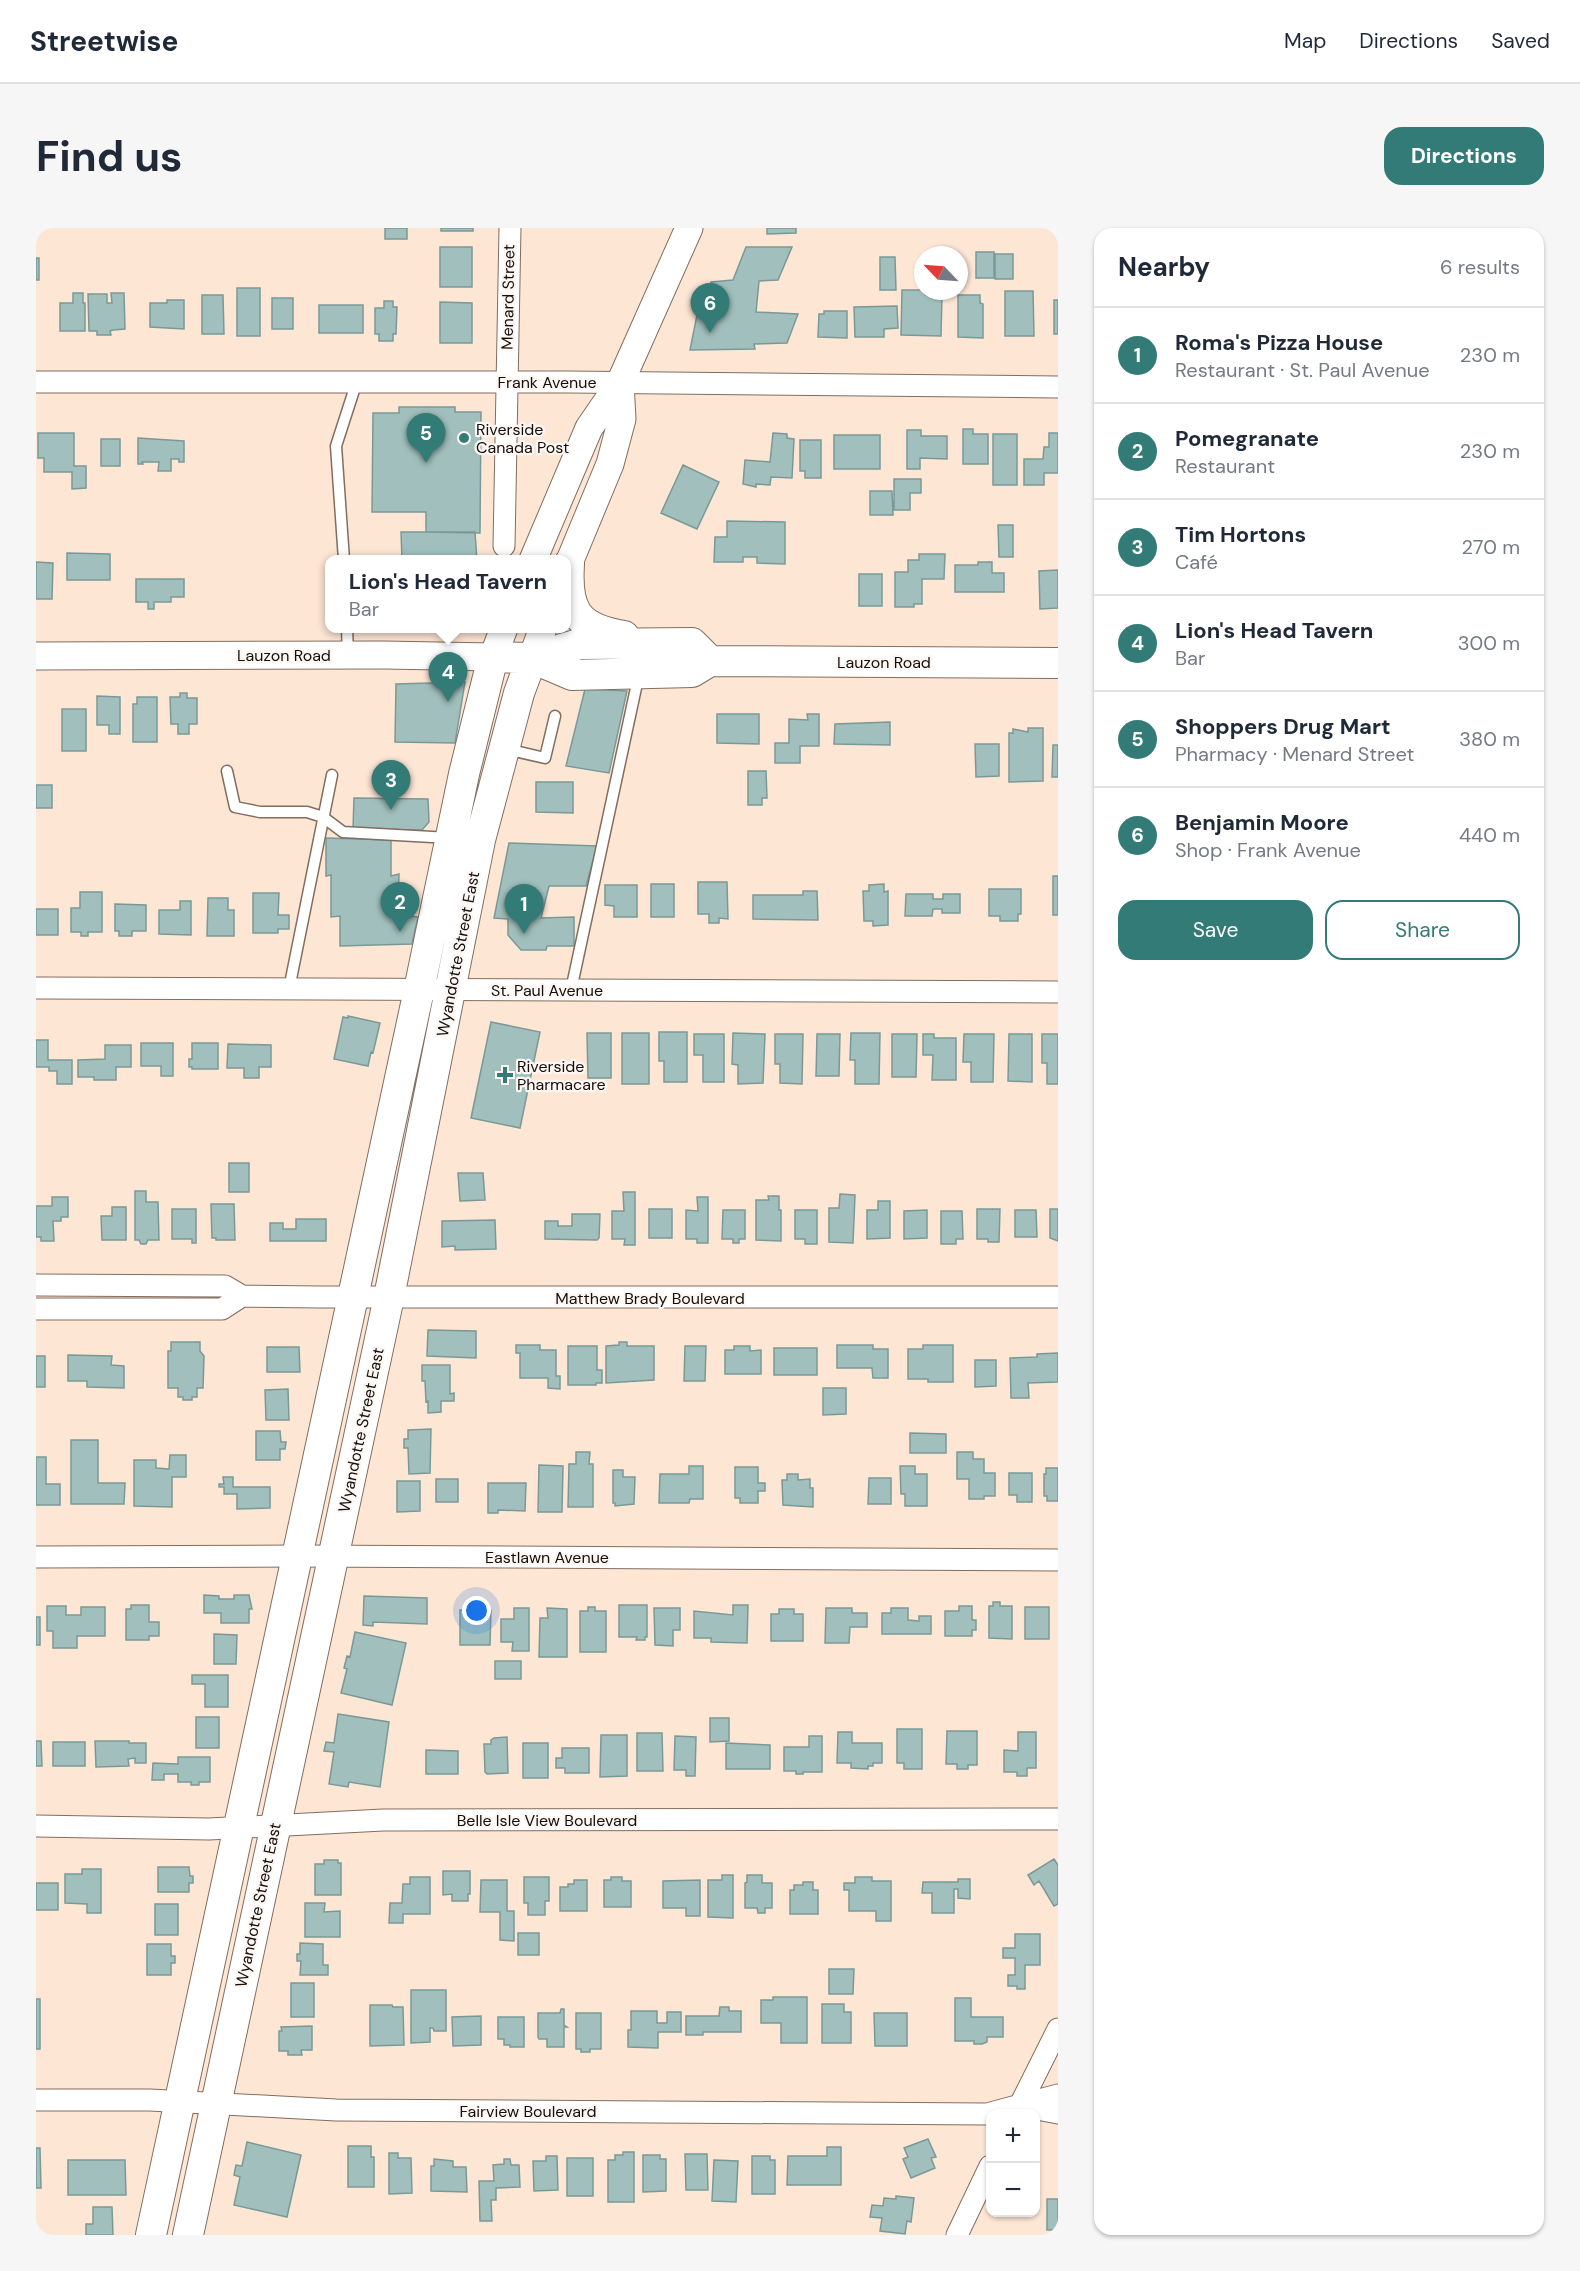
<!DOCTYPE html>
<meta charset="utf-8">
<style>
body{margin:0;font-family:"DM Sans",sans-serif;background:#f6f6f7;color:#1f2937}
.controls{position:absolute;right:18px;bottom:18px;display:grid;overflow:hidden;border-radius:12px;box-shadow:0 2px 4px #0004}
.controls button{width:54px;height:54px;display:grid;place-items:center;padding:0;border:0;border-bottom:2px solid #e0e1e3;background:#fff;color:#1f2937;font:30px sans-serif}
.compass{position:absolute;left:878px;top:18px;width:54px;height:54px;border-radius:50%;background:#fff;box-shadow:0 2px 4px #0004;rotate:295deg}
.you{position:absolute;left:441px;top:1383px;width:21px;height:21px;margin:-15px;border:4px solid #fff;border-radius:50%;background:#1a73e8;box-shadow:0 0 0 9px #1a73e833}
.badge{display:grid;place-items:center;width:39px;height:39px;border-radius:50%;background:#337b76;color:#fff;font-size:20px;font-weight:700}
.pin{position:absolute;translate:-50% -50px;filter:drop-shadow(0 2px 3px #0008)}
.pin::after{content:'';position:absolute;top:32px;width:21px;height:18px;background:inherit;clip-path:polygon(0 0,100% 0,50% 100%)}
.popup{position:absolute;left:289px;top:327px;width:246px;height:78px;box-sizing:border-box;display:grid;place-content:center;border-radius:12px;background:#fff;filter:drop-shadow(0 2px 4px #0005);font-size:20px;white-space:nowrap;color:#747a83}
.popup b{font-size:22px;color:#1f2937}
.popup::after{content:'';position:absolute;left:50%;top:100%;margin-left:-12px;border:12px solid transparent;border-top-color:#fff}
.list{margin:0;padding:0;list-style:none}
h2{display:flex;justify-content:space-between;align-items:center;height:78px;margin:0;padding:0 24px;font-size:26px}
h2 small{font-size:20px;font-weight:400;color:#747a83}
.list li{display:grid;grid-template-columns:39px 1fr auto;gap:18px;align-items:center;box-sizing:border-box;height:96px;padding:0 24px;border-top:2px solid #e0e1e3}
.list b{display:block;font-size:22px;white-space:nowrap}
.list p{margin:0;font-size:20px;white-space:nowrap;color:#747a83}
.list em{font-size:20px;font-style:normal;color:#747a83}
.actions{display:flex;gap:12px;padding:18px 24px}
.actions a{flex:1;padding:14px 0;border:2px solid #337b76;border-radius:18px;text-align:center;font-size:21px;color:#337b76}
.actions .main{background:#337b76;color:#fff}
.map{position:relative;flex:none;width:1022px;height:2007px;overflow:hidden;border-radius:18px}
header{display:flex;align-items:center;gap:36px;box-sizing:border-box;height:84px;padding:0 30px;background:#fff;border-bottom:2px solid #e0e1e3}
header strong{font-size:28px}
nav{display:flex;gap:33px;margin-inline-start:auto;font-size:21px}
.intro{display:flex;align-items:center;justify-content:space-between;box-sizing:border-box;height:144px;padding:0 36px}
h1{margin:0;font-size:42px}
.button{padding:15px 27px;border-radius:18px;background:#337b76;color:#fff;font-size:21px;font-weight:700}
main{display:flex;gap:36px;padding:0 36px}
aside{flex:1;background:#fff;border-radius:18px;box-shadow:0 2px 4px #0004}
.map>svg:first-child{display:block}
</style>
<header>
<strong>Streetwise</strong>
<nav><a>Map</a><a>Directions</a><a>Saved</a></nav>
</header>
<div class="intro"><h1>Find us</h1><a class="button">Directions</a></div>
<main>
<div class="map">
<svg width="1022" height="2007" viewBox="0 0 1022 2007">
<rect width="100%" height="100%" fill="#fee6d5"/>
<path fill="#a1c0bd" stroke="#7a9996" stroke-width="1.5" d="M349,0h22v11h-22z
M405,0h32v3h-32z
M731,0h29v5l-29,1z
M404,19h32v40h-32z
M710,19h46l-14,33 -19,1 -3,31 42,2 -11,29 -33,1 1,5 -65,1 7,-35 14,-33 22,-2z
M894,24h23v3h-23z
M940,24h18v26h-18z
M959,26h18v25h-18z
M844,29h15l1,33h-16z
M0,30h3v22h-3z
M201,60h23v48h-23z
M866,62h21l2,1v4h17l-1,41 -40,-1z
M969,63h28l1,45h-29z
M37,65h10v10h2v28h-25v-28h13z
M75,65h13l1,36 -12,1 -3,1 1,4h-14v-4h-8l-1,-37h19v9h5z
M166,67h21l1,39h-22z
M922,67h22v8l3,1v34l-25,-1z
M236,70h21v31h-21z
M131,72h17v29l-34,-2v-24h17z
M1018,72h4v34h-4z
M348,73h9v6h4l-1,27h-3v7h-14v-7h-4v-26h9z
M404,74l32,1v40h-32z
M283,77h44v28h-44z
M861,78l1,22 -14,1v8h-29l-1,-30z
M788,83h23v27l-29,-1 1,-23h5z
M363,179h56v5h26l-1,121 -54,-1v-20h-54l1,-99h26z
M927,201h10v5h15v30h-25z
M871,202h14v6h26v23l-27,-1v11h-13z
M2,205h36v33h12v22l-14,1v-17h-28v-14h-6z
M737,205l14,1v4l7,1 -2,39 -21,-1 -1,8 -14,-1v3l-13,-3 2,-24 25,2z
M1013,205h9v40h-14v12h-20v-26h19l1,-12h5z
M957,206h24v51h-24z
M798,207h46v34h-46z
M102,210l46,3v21h-5v-3h-8v12h-13l1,-9h-17l1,2h-5z
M65,211h19v27h-19z
M764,212h21v38h-16v-7h-5z
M647,237l36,17 -22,47 -36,-16z
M858,251h27v14h-11v17h-16z
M834,263h22l1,24h-23z
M691,293l58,1v42l-28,-1v-6h-14v5h-29l1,-25h12z
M962,297h15v32h-14z
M365,304h74l2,28h-75z
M31,325l43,1v26h-43z
M883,326h26l-1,25h-22v25h-8v3h-19v-35h13v-12h11z
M0,334l17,1 -1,36h-16z
M942,334h14v11h12v19h-49v-27h23z
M1022,342v38l-18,1 -1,-38z
M823,346h23v32h-23z
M100,351h48v18h-13v5h-17v7h-6v-7h-12z
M429,454l-10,61 -60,-1 1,-58z
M549,461l42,2 -18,82 -43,-7z
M144,465h7v5h10v26h-8v10h-11v-10h-7l-1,-27h10z
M61,468l23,1v37h-11v-9h-12z
M101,469h20v45h-24v-38h4z
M26,481h24v42h-24z
M681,486h42v30l-42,-1z
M771,486h12v32h-19v17h-25v-20h14v-24l19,1z
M854,494v23l-56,-1 1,-20z
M992,500h15v53l-34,1v-49h4v-4l15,3z
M939,516h24v32l-23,1z
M1017,517h5v32h-6z
M712,543h18l1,27h-5v7h-14z
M500,554h37v31l-37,-1z
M0,557h16v23h-16z
M318,570l74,1 1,23 -7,8 -69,-1z
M290,610l65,2v36l8,-2 -1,41 20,2 -6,27 -72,2v-30l-9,1v-42l-5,1z
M473,615l88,3 -11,40h-37l-8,32 33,-1v29h-27l-1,4h-25l-13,-15v-16l-14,-1z
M1017,648h5v39h-5z
M662,654h29l1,37 -9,-1v5h-10v-9h-11z
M615,656h23v33h-23z
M848,656v8l4,-1v34l-15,1v-5h-9l-1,-30h6v-6z
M569,657h32v32h-23v-11l-9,-1z
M953,661h32v25h-3v7h-18v-5h-11z
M767,663h14l1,29 -65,-1v-24h50z
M44,664h22v40h-14v4h-7v-4h-10v-24h9z
M217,665h26l-1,22h11v14h-11v4h-25z
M870,666h27v5h10v-5h17v19h-18v-4h-9l-1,7h-27z
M172,670h20v12h6v26h-27z
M144,673h11v34l-32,-1v-24h21z
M79,676l31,1v26h-14v5h-13v-5h-4z
M0,681h22v26h-22z
M312,788l32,7 -7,30 -2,-1 -3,14 -34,-7 9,-42 5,1z
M455,794l49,10 -20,96 -49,-10z
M623,804h28v50h-23v-21h-5z
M551,805h24v45h-23z
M586,805h27v51h-27z
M697,805l32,1 -2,49 -25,1v-19l-6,-1z
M815,805h29l-1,51h-24v-24h-5z
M658,806h30v48h-21v-27h-9z
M739,806h28l-1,50 -22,-1v-19h-5z
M781,806h23l-1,42h-23z
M856,806h25l-1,43h-24z
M887,806h11v4h22v42h-24l1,-25h-10z
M928,806h30l-1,48h-22v-20h-8z
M973,806h23v48l-24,-1z
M1006,806h16v50h-11v-21h-5z
M0,812h12v20h24v24h-15v-13h-8v-4h-13z
M105,815h32v33h-12v-10h-20z
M156,815h26v26h-26v-2h-3v-8h3z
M192,816l43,1v22h-12v11h-15v-10h-17z
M69,817h26v22h-15v13h-22v-3h-16v-17l27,-1z
M193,935h20v29h-20z
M422,945h25l2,27 -25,1z
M99,963h11v11h12l1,38h-11l-2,4h-5l-2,-4h-4z
M587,964h12v53h-11l1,-6h-13v-28h12z
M804,966l15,1 -2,48 -24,-1v-34h10z
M732,968h11v14h2v31l-25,-1v-40h13z
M16,969h16v20h-7v4h-8l1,20h-13v-4h-5v-31h16z
M661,969h11v46h-11v-4h-11v-29l12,1z
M842,973h12v37l-23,1v-29h11z
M175,976h23l1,36h-19v-2h-4z
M76,979h14v33h-24l-1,-24h11z
M136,981h24v34h-4v-4h-20z
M613,981h23v29h-23z
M941,981h23l-1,33h-11v-3h-11z
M1014,981h8v32l-8,-3z
M687,982h22v29h-6v4h-6v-4h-11z
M759,982h22v34h-12v-5h-10z
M891,982v28l-23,1v-28z
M979,982h21l1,27h-22z
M905,983h21l1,28h-7v5h-15z
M536,986h28l-1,24 -2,2 -52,-1v-18h13v5h14z
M260,991h30v22h-56v-18h13v6h13z
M459,992l1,29 -41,1v-4l-13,1v-26z
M392,1102l48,1v27l-49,-2z
M135,1114h29v9l4,5 -1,32h-6v9h-5v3h-9v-3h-5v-9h-10v-37h3z
M583,1114h8v4h27v34l-48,3v-37l13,-1z
M480,1117h24v5h16v26h4v13l-12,-1v-10h-28v-25h-4z
M801,1117h36v4h15v29h-15l-1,-10h-35z
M887,1117h30v37h-25v-3h-20v-30h15z
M532,1118h29v24h5v13h-6v2h-28z
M649,1118h21l-1,35h-21z
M698,1118h16v5l11,-1v24h-36v-24h9z
M231,1119h32l1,25h-33z
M738,1120h43v27h-43z
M1022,1125v29l-30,1 1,15h-18l-1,-40 27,-1v-3z
M32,1127l44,1 -1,9 13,1v22l-37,-1v-6h-19z
M0,1128h9v31h-9z
M939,1132h21v26l-21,1z
M386,1137h28v29l4,-1v8h-13v11l-13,1v-12l-2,1 -1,-21h-3z
M787,1160h23v26l-23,1z
M252,1161l1,31h-23l-1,-30z
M395,1201l-1,44 -21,1 -1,-26h-4v-9h4v-9z
M220,1203h24l1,11h5l-1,7h-5v11h-24z
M874,1205l36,1v19h-36z
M35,1212h27v43h27l-1,21h-53z
M540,1224h14l-1,12h4v43h-25l1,-43h7z
M921,1224h16v7h11v14h11v23h-11v3h-15v-20h-12z
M134,1227h16v22h-14v30l-38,-1v-46h22v8l13,1z
M0,1229h10v27h14v21h-24z
M503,1237l24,1 -1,46h-24z
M653,1238h14v33h-13l-1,4h-30l1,-29h29z
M864,1238h15v8h12v32h-22v-12h-4z
M699,1239h23v16h7v8h-7v12h-18v-5h-5z
M1010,1240h12v33h-11v-5h-3v-22h2z
M577,1242h10v7h12l-1,27 -19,2v-3h-2z
M973,1245h23v29h-15v-7h-8z
M751,1246h11v6l12,-1v9h3v19l-30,-2 -1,-25h5z
M187,1249h10v10h37v21l-33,1v-15h-13v-7h-5v-3h5z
M833,1250h22v26h-23z
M400,1251h22v23h-22z
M361,1253h23v30l-23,1z
M452,1255h38l-1,28 -27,-1v3h-10z
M168,1367l15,1v3h15v-4h15l3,14h-3v14h-28v-10h-17z
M328,1368l63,2v26l-54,-2v4l-10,-1z
M957,1374h7v4h12v33l-23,-1v-32h4z
M95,1377h18v17h10v14h-10v4h-23v-31h5z
M583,1377h28v32h-2v3h-9l1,-3h-18z
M697,1377h15l-1,38 -36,-1v-4h-17v-27l39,4z
M11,1378h19v9h15v-8h24v29h-28v12h-24v-17h-6z
M923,1378h13v14h4v10h-4v6h-27v-25h14z
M552,1379h7v4h11v41h-26v-41h8z
M989,1379h24v32h-24z
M478,1380h15v43h-17l1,-9h-12v-23h13z
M511,1380l20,1v48h-28l1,-39h8z
M618,1380h26v22h-7v16l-18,-1z
M790,1380h26v5h15v14h-17l-1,16h-24z
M855,1380h17v12l11,1v-5h12v18h-49v-21h9z
M743,1381h15v5h9v27h-32v-27h8z
M424,1382h31l-1,35h-30z
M0,1389h4v28h-4z
M319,1404l51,11 -14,62 -51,-12 6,-24 -3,-1 3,-12 3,1z
M178,1406l23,1 -1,29h-22z
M459,1433h26v18h-26z
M156,1447h36v32h-23v-23h-13z
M302,1486l51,8 -9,65 -31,-5 -1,5 -19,-3 5,-32 -10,-1 2,-9 8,1z
M160,1489h23v31h-23z
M674,1490h19v23l-19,1z
M861,1501h25v40h-18v-6h-7z
M911,1503h30v34h-9v4h-11v-5h-11z
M802,1504h14v11h30v20h-9v3h-5v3l-17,-1v-5h-14z
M982,1504h18v36h-9v8h-10v-4h-13v-22l14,1z
M601,1505h25l1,38h-26z
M565,1507h26v41l-27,1z
M639,1508l21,1 -1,39h-9v-6h-12z
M773,1508h13v36h-19v2h-7v-3h-12v-24h25z
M471,1509l1,36 -21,1 -2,-2 -1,-28h7v-4l3,-2z
M0,1513h5l1,25h-6z
M59,1513h34v2h17v20h-11v-5l-7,1 1,7 -33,1z
M17,1514h32v24h-32z
M487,1515h25v35h-25z
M690,1515l44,2v24h-44z
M526,1520h27v25h-24v-5h-9v-10h6z
M390,1522l32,1v23h-32z
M142,1529h32v25h-11v3h-8v-3h-13v-8h-14v6h-12l1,-17 25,1z
M1018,1631l4,6v39l-4,2 -15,-25 -5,4 -6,-10z
M288,1632h14v3h3v32h-26v-31h9z
M122,1639h31l1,9h3v7h-4v9h-31z
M46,1641h19v44h-14v-9l-22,-1v-29h17z
M407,1643h27v23h-2v7h-16v-7l-9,1z
M686,1647h11v43l-25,-1v-37h14z
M711,1647h15v8h10v25h-7v5h-7l-1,-5h-12v-25l2,-1z
M374,1649h20v37h-27v9h-14l1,-20h12l1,-19h7z
M488,1649h25v24h-4v14h-17v-12h-4z
M575,1649h11v4h9v26h-27v-27h7z
M819,1649h17v4h19v40h-15v-10h-27v-21h-5v-7h11z
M922,1651h12v20l-12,-1v-9h-4v24h-22v-20h-10l1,-11h35z
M445,1652h26v31h7v30l-14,-1v-28h-20z
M538,1652h13v31h-27v-24h8v-3h6z
M664,1652v36h-14v-8h-23v-27z
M767,1654h10v8h5v24h-28v-24h4v-5h9z
M0,1655h22v27h-22z
M269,1675h20l-1,9 16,-1v26h-35z
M119,1676h23v31h-23z
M482,1705h21v22h-21z
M979,1706h25v31h-15v24h-8v-3h-9v-11h7v-17h-12v-10h12z
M264,1715l23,1v21h5v10h-28l1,-14h-4v-7h3z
M111,1716h24v12h4v7h-4v12h-24z
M793,1741h25l-1,25h-24z
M255,1755h23v34h-23z
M375,1762h35v41h-12l-1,-3h-3v14l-19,1z
M737,1769h34v46h-26v-20h-20v-23h12z
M919,1770h16v19h32v20h-16v5l-5,2h-8v-3h-19z
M0,1771h4v50h-4z
M786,1776h22v8h7v31h-29z
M334,1777h22l1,2h10l1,38 -34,1z
M684,1779h9v4h12v21h-38v3h-17v-19h33z
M525,1781h3v16l3,2h-3v20h-17v-8h-8l-1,-2v-24h22z
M595,1783h26v12h10v-11h14v20h-23v16l-30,-1v-17h3z
M540,1785h25v36h-11v3h-9v-3h-5z
M838,1785h33v33h-32z
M445,1788v29l-28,1 -1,-29z
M462,1789h26v30h-14v-2h-6v-6h-6z
M276,1798v24h-11l1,5h-14v-4h-9v-20h3l-1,-4z
M892,1911l8,18 -5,1 4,10 -24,10 -8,-19 5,-2 -4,-9z
M211,1914l54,13 -14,62 -53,-12 6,-28 -6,-2 2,-10 6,1z
M312,1918h23v11h3v30h-26z
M791,1919h14v38h-54l1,-29h39z
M0,1920h4l1,40h-5z
M587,1924h11v50h-26v-42h7v-5h8z
M353,1925h9v5h13l1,35 -23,1z
M649,1926h22l1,36h-22z
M607,1927h17v4h6v32l-23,1z
M510,1928h11l1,34 -24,1 -1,-30h13z
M716,1928h18v4h5v34h-23z
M531,1930h26v38h-26z
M398,1931l19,2v6h13l1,25 -36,-1v-25h3z
M468,1931h6l1,6h8l1,22 -24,1v12h-5l1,21h-12l-1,-40h15l-1,-16 11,-1z
M32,1932h57l1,35h-58z
M678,1932l24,1 -2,41 -24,-1z
M860,1968l18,2 -3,24 -4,-1 -2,13 -25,-3 2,-13 -12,-1 2,-12 11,1 1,-8 12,1z
M1011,1971h11v31h-11z
M57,1979h19l1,28h-27v-11h7z"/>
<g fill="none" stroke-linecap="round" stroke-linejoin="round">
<g stroke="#826d5f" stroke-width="13">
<path id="service" d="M308,332l-8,-114 21,-65
M311,400l1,27
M470,521l39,9 10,-42
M191,543l8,36 25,5h47l16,5 20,15 107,6
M253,761l43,-214
M535,762l68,-316"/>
</g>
<g stroke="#826d5f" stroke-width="23">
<path id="minor" d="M0,154h533l489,5
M468,318l6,-318
M0,760l1022,4
M0,1057l189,1 17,10 78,1h738
M0,1081h186l20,-13
M0,1329l261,-1 761,4
M0,1598l173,3 174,-9 675,-1
M0,1872h114l186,10 651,4 71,-19
M990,1879l32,6
M980,1885l42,-84
M921,2007l33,-69"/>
</g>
<g stroke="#826d5f" stroke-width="29">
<path id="tertiary" d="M497,332l56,-132 31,-45 69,-155
M530,342l44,-106 12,-45 -2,-36
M0,428l348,-1 109,2 11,-29
M496,430l11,-30"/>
</g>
<g stroke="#826d5f" stroke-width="32">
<path id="secondary" d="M533,336c-3,46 7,64 55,72
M496,430l40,17 120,-3 18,-11 348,2
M115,2007l268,-1245 45,-216 29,-117 39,1 47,-14 113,-1 18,18
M152,2007l201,-938 91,-457 39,-147 13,-35"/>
</g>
<use href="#service" stroke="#fff" stroke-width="10"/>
<use href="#minor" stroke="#fff" stroke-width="21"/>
<use href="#tertiary" stroke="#fff" stroke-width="27"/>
<use href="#secondary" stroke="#fff" stroke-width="30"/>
</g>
<g fill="#337b76" stroke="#fcf7f4" stroke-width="2">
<circle cx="428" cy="210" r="6"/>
<path d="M466 838h6v6h6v6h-6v6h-6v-6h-6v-6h6z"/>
</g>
<g text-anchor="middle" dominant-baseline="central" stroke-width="4.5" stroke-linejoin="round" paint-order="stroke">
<g font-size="16" fill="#150e08" stroke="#fcf7f4">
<text transform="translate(472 69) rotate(-89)">Menard Street</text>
<text x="511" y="154">Frank Avenue</text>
<text x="248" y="427">Lauzon Road</text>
<text x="848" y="434">Lauzon Road</text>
<text transform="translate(422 726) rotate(-79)">Wyandotte Street East</text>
<text x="511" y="762">St. Paul Avenue</text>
<text x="614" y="1070">Matthew Brady Boulevard</text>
<text transform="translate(325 1202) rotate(-78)">Wyandotte Street East</text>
<text x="511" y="1329">Eastlawn Avenue</text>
<text x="511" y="1592">Belle Isle View Boulevard</text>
<text transform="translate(222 1677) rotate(-78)">Wyandotte Street East</text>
<text x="492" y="1883">Fairview Boulevard</text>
</g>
<g font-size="16" fill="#150e08" stroke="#fcf7f4" text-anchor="start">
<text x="440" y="201">Riverside<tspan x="440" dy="18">Canada Post</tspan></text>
<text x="481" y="838">Riverside<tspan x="481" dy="18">Pharmacare</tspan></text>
</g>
</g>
</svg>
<div class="controls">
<button>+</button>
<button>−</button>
</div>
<svg class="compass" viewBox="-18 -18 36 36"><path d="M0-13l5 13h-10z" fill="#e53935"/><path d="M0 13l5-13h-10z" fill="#747a83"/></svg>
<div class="you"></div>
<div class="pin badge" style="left:488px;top:706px">1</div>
<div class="pin badge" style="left:364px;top:704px">2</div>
<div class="pin badge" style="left:355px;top:582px">3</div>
<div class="pin badge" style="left:412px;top:474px">4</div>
<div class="popup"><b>Lion's Head Tavern</b>Bar</div>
<div class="pin badge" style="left:390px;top:235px">5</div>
<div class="pin badge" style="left:674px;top:105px">6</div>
</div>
<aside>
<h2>Nearby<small>6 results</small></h2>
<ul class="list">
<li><span class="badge">1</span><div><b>Roma's Pizza House</b><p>Restaurant · St. Paul Avenue</p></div><em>230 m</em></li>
<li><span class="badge">2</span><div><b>Pomegranate</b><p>Restaurant</p></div><em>230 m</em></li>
<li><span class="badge">3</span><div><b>Tim Hortons</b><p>Café</p></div><em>270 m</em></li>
<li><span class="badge">4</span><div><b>Lion's Head Tavern</b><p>Bar</p></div><em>300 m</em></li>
<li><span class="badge">5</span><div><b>Shoppers Drug Mart</b><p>Pharmacy · Menard Street</p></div><em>380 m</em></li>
<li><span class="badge">6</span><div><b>Benjamin Moore</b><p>Shop · Frank Avenue</p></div><em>440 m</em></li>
</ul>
<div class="actions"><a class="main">Save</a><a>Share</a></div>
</aside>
</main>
